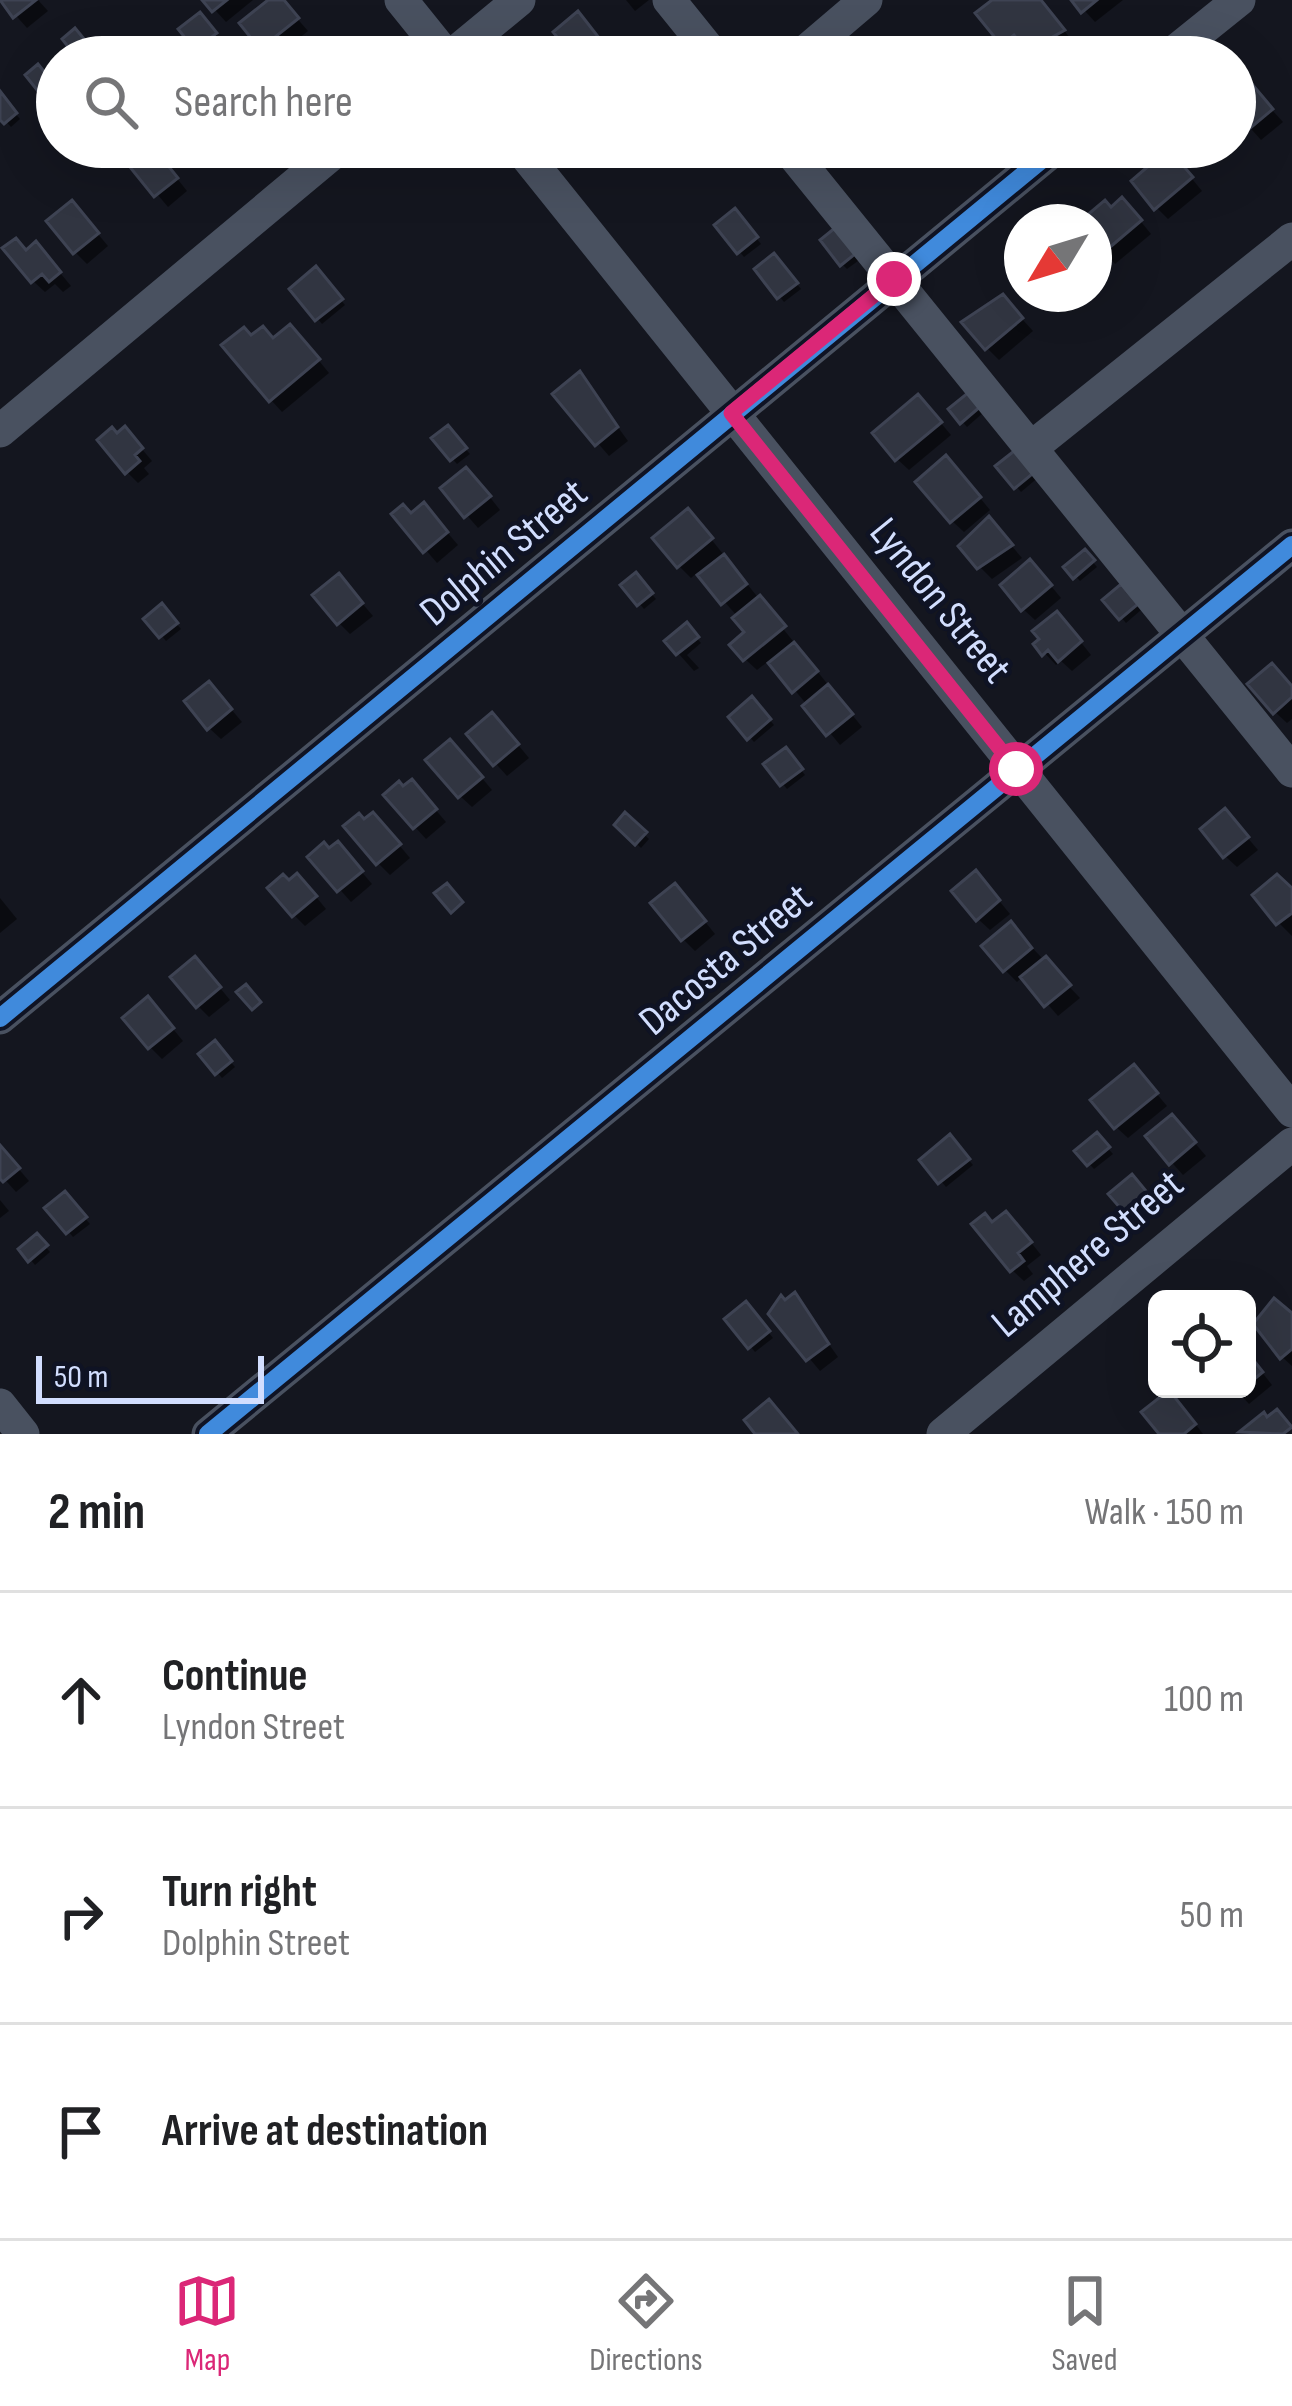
<!DOCTYPE html>
<meta charset="utf-8">
<style>
body{margin:0;font-family:"Sofia Sans Condensed",sans-serif;background:#f2f2f2;color:#202124}
.controls{position:absolute;right:36px;bottom:36px;display:grid;overflow:hidden;border-radius:18px;box-shadow:0 12px 48px #0002}
.controls button{width:108px;height:108px;display:grid;place-items:center;padding:0;border:0;border-bottom:3px solid #e0e0e0;background:#fff;color:#202124;font:60px sans-serif}
.compass{position:absolute;left:1004px;top:204px;width:108px;height:108px;border-radius:50%;background:#fff;box-shadow:0 12px 48px #0002;rotate:232deg}
.scale{position:absolute;left:36px;bottom:30px;width:228px;box-sizing:border-box;padding-left:12px;border:6px solid #d2defe;border-top:0;font-size:33px;line-height:42px;white-space:nowrap;color:#d2defe;-webkit-text-stroke:9px #0f1324;paint-order:stroke}
.stop{position:absolute;width:36px;height:36px;margin:-27px;border:9px solid #db2777;border-radius:50%;background:#fff}
.stop.end{background:#db2777;border-color:#fff;box-shadow:0 3px 12px #0008}
.list{margin:0;padding:0;list-style:none}
h2{display:flex;justify-content:space-between;align-items:center;height:156px;margin:0;padding:0 48px;font-size:51px}
h2 small{font-size:39px;font-weight:400;color:#757577}
.list li{display:grid;grid-template-columns:78px 1fr auto;gap:36px;align-items:center;box-sizing:border-box;height:216px;padding:0 48px;border-top:3px solid #e0e0e0}
.list b{display:block;font-size:45px;white-space:nowrap}
.list p{margin:0;font-size:39px;white-space:nowrap;color:#757577}
.list em{font-size:39px;font-style:normal;color:#757577}
.icon{flex:none;width:66px;height:66px;fill:none;stroke:currentColor;stroke-width:2;stroke-linecap:round;stroke-linejoin:round}
.map{position:relative;flex:none;width:1292px;height:1434px;overflow:hidden}
.search{position:absolute;background:#fff;box-shadow:0 12px 48px #0002;left:36px;right:36px;top:36px;height:132px;display:flex;align-items:center;gap:30px;box-sizing:border-box;padding:0 42px;border-radius:66px;color:#757577;font-size:45px}
.sheet{height:804px;background:#fff}
nav{display:flex;justify-content:space-around;align-items:center;box-sizing:border-box;height:168px;border-top:3px solid #e0e0e0;background:#fff;font-size:33px;color:#757577}
nav a{display:grid;justify-items:center;gap:6px}
nav .on{color:#db2777}
.map>svg:first-child{display:block}
</style>
<div class="map">
<svg width="1292" height="1434" viewBox="0 0 1292 1434">
<rect width="100%" height="100%" fill="#14161f"/>
<path fill="#0007" d="M2,0h36l10,11 -21,17z
M206,0h47l-27,22z
M273,0h8l27,31 -32,26 -32,-33z
M626,0h23l-14,11z
M997,0h43l34,43 -26,14h-11l-11,-12 -11,10 -12,-12z
M1075,0h48l-28,22z
M200,16l20,23 -18,14 -20,-23z
M589,27l23,29 -1,1h-34z
M43,73l14,18 -9,7 -19,-23z
M0,96l20,23 -9,8 -11,-12z
M1263,100l20,22 -22,18 -26,-29v-9z
M127,147h25l35,44 -19,16 -47,-56z
M941,147h33l-18,15z
M1164,166l21,4 17,21 -34,28 -11,-11z
M1111,210l23,3 17,21 -36,30 -21,-24v-18h-10z
M83,216l25,30 -21,18 -12,-12z
M740,217l21,27 -17,13 -26,-31z
M839,237l19,24 -11,8 -5,-5z
M26,253l21,4 24,29 -8,6 -8,-8 -10,8 -12,-11z
M779,262l22,27 -17,13 -26,-32z
M316,270l29,35 -23,19 -29,-35z
M1044,294h35l-19,16z
M1014,310l19,21 -34,29 -12,-12z
M252,339l50,1 27,33 -47,39 -11,-12z
M580,375l48,66 -19,15 -53,-61z
M968,396l16,16 -17,15 -15,-17z
M929,409l22,26 -42,35 -12,-11z
M448,429l22,25 -13,10 -22,-25z
M136,442l16,19 -8,7 5,6 -11,9 -11,-11z
M1000,467l40,9 -19,16z
M958,471l32,39 -26,22 -12,-11z
M478,482l22,28 -22,18 -34,-39z
M395,514l40,4 23,27 -21,18z
M699,524l163,203 -22,18 -70,-85 -13,10 -12,-11 3,-26 -10,-16 -40,-45 -7,6 -12,-12z
M1000,532l22,26 -30,21 -12,-12z
M1085,553l12,14 -17,14 -13,-14z
M1042,575l19,23 -26,22 -12,-11z
M635,576l21,23 -12,10 -20,-23z
M1121,588l20,22 -15,13 -20,-23z
M350,589l23,27 -23,18 -11,-11z
M162,607l19,22 -15,12 -18,-22z
M686,626l15,17 -14,12 12,13 -5,3 -16,-18z
M1068,626l23,29 -19,16 -11,-10 -5,4 -19,-20z
M1292,689v30l-5,4 -12,-11z
M220,696l22,26 -21,17 -12,-11z
M752,700l22,25 -20,17 -22,-25z
M504,728l25,30 -22,18 -37,-41z
M462,754l30,36 -20,17 -12,-11z
M790,756l15,19 -18,14 -20,-24z
M423,795l23,27 -20,17 -11,-12z
M626,817l23,22 -8,9 -23,-23z
M1236,824l22,26 -21,17 -12,-11z
M384,827l26,31 -20,17 -12,-12z
M311,857h38l23,27 -21,18z
M987,886l23,28 -20,16 -12,-11z
M309,888l17,21 -21,17 -11,-11z
M1292,892v44l-13,-13z
M0,898l17,21 -17,14z
M686,898l29,36 -20,17 -12,-12z
M1022,937l58,61 -22,18 -35,-40 -6,6 -12,-12z
M206,971l24,29 -21,17 -11,-11z
M159,1012l24,29 -21,18 -12,-12z
M215,1044l20,23 -13,11 -20,-23z
M1145,1080l22,26 -39,32 -12,-11z
M1183,1129l23,27 -23,19 -34,-38z
M1097,1136l16,18 -19,15 -16,-17z
M950,1138l23,27 -27,22 -23,-27z
M0,1147l29,34 -13,11 -16,-18z
M1131,1178l22,26 -18,16 -22,-26z
M65,1195l25,29 -17,13 -24,-28z
M0,1200l9,11 -9,7z
M1018,1226l23,29 -14,11 6,8 -9,7 -12,-11z
M37,1237l13,15 -15,13 -13,-15z
M795,1296l43,61 -18,14 -48,-57z
M751,1310l22,28 -18,14 -27,-33z
M1292,1320v46l-10,-9z
M1247,1353l25,32 -23,19 -14,-15h12z
M1181,1405l22,29h-40z"/>
<path fill="#313541" stroke="#3e4353" stroke-width="3" d="M0,0h36l-23,18z
M202,0h25l-15,12z
M268,0h16l15,18 -39,31 -21,-26z
M992,0h49l24,30 -38,21 -13,-16 -13,10 -26,-32z
M1071,0h26l-16,13z
M578,11l25,32 -18,14h-12l-20,-25z
M200,12l17,21 -22,17 -17,-21z
M75,28l19,23 -7,6h-11l-14,-18z
M306,38l11,14 7,-5 9,10h-50z
M38,64l17,21 -14,10 -16,-20z
M1252,84l21,25 -25,21 -13,-14v-18z
M0,91l17,22 -13,11 -4,-4z
M122,147h31l25,31 -24,19 -37,-46z
M1173,154l20,23 -39,33 -23,-29 28,-24 5,6z
M1122,197l20,23 -40,34 -8,-9v-23h-15l26,-22 6,7z
M72,200l27,33 -26,21 -27,-33z
M735,208l23,29 -21,17 -23,-29z
M835,228l20,26 -15,12 -20,-26z
M16,238l10,12 10,-9 25,31 -12,10 -7,-8 -11,9 -29,-35z
M774,253l24,30 -21,16 -23,-30z
M316,266l27,33 -28,22 -26,-32z
M1003,294l20,24 -38,32 -24,-28z
M290,324l30,35 -51,43 -48,-57 23,-18 7,8 12,-9 10,12z
M580,371l38,56 -23,19 -43,-52z
M969,392l12,14 -21,18 -12,-15z
M918,394l24,28 -47,39 -23,-28z
M448,425l19,23 -17,13 -19,-23z
M125,426l18,22 -8,7 5,6 -15,13 -28,-34 15,-13 5,6z
M1018,448l19,22 -23,19 -19,-23z
M946,455l35,42 -31,26 -35,-41z
M466,467l25,29 -27,22 -24,-30z
M424,502l24,30 -25,21 -32,-39 12,-10 8,9z
M688,508l25,30 -36,30 -25,-30z
M989,516l24,29 -36,24 -19,-23z
M1085,549l10,11 -22,19 -10,-12z
M724,554l23,30 -26,21 -24,-30z
M1030,559l22,26 -31,26 -21,-26z
M636,572l17,21 -16,13 -17,-21z
M339,573l24,30 -26,22 -25,-30z
M1121,584l17,20 -19,16 -17,-20z
M760,595l26,31 -43,35 -14,-16 15,-13 -12,-14z
M162,603l16,20 -19,15 -16,-19z
M1057,611l25,30 -24,21 -10,-12 -6,6 -9,-12 6,-5 -7,-8z
M687,622l12,15 -23,18 -12,-14z
M794,642l24,29 -26,22 -24,-30z
M1272,663l20,23v11l-19,17 -26,-30z
M209,681l23,28 -25,21 -23,-29z
M828,684l25,30 -27,22 -24,-30z
M752,696l19,23 -24,21 -19,-23z
M492,712l27,32 -26,22 -27,-32z
M450,739l33,38 -25,21 -33,-38z
M786,747l17,22 -23,17 -17,-22z
M412,779l25,30 -24,20 -30,-34 16,-14 4,5z
M1225,808l24,29 -26,21 -23,-29z
M373,812l28,32 -25,21 -33,-39 16,-13 5,6z
M625,812l22,20 -12,13 -21,-20z
M338,841l25,30 -26,21 -30,-35 17,-15 5,6z
M976,870l24,30 -24,21 -25,-30z
M297,873l20,23 -25,21 -25,-29 16,-14 6,6z
M1277,874l15,14v25l-16,12 -24,-30z
M447,883l16,19 -12,11 -17,-20z
M675,883l31,38 -25,20 -31,-38z
M1011,921l21,27 -29,24 -22,-26z
M195,956l26,31 -25,21 -26,-31z
M1046,956l25,29 -27,22 -24,-30z
M246,984l15,18 -9,8 -16,-18z
M148,996l26,32 -26,21 -26,-31z
M215,1040l17,21 -17,14 -17,-21z
M1134,1064l24,29 -44,36 -24,-29z
M1172,1114l24,28 -27,23 -24,-29z
M1097,1132l13,15 -23,19 -13,-15z
M950,1134l20,25 -32,25 -19,-24z
M0,1145l20,23 -17,14 -3,-3z
M1132,1174l19,23 -23,20 -20,-23z
M65,1191l22,26 -21,17 -22,-26z
M1006,1211l26,31 -14,11 6,8 -14,11 -39,-48 14,-11 7,9z
M37,1233l11,12 -20,17 -10,-13z
M795,1292l34,52 -23,17 -38,-47 13,-19 4,5z
M1274,1298l18,15v36l-12,10 -27,-35z
M746,1301l24,30 -22,18 -24,-30z
M1247,1352l16,20 -16,13z
M1169,1390l27,34 -12,10h-25l-18,-22z
M769,1399l29,35h-43l-11,-14z
M1277,1409l15,18 -9,7 -44,-2 25,-20 3,5z"/>
<g fill="none" stroke-linecap="round" stroke-linejoin="round">
<path stroke="#495160" stroke-width="33" d="M401,0l46,57
M669,0l46,57
M450,57l69,-57
M799,57l67,-57
M1168,57l71,-57
M519,147l773,964
M787,147l505,624
M0,431l340,-284
M1031,448l261,-209
M0,1018l1057,-871
M0,1405l23,29
M208,1434l1084,-889
M943,1434l349,-290"/>
<g stroke="#0f1324" stroke-width="26">
<path id="cycleway" d="M0,1018l1057,-871
M208,1434l1084,-889"/>
</g>
<use href="#cycleway" stroke="#408adc" stroke-width="18"/>
</g>
<g fill="none" stroke-linecap="round" stroke-linejoin="round">
<path stroke="#db2777" stroke-width="15" d="M894,279l-163,134 285,356"/>
</g>
<g text-anchor="middle" dominant-baseline="central" stroke-width="9" stroke-linejoin="round" paint-order="stroke">
<g font-size="42" fill="#d2defe" stroke="#0f1324">
<text transform="translate(504 553) rotate(-40)">Dolphin Street</text>
<text transform="translate(940 601) rotate(51)">Lyndon Street</text>
<text transform="translate(726 960) rotate(-40)">Dacosta Street</text>
<text transform="translate(1088 1254) rotate(-40)">Lamphere Street</text>
</g>
</g>
</svg>
<div class="controls">
<button><svg class="icon" aria-label="locate" viewBox="0 0 24 24"><circle cx="12" cy="12" r="6"/><path d="M12 2v4M12 18v4M2 12h4M18 12h4"/></svg></button>
</div>
<svg class="compass" viewBox="-18 -18 36 36"><path d="M0-13l5 13h-10z" fill="#e53935"/><path d="M0 13l5-13h-10z" fill="#757577"/></svg>
<div class="scale">50 m</div>
<div class="stop" style="left:1016px;top:769px"></div>
<div class="stop end" style="left:894px;top:279px"></div>
<div class="search"><svg class="icon" aria-label="search" viewBox="0 0 24 24"><circle cx="10" cy="10" r="6"/><path d="M15 15l6 6"/></svg>Search here</div>
</div>
<section class="sheet">
<h2>2 min<small>Walk · 150 m</small></h2>
<ul class="list">
<li><svg class="icon" aria-label="ahead" viewBox="0 0 24 24"><path d="M12 20V5M6 11l6-6 6 6"/></svg><div><b>Continue</b><p>Lyndon Street</p></div><em>100 m</em></li>
<li><svg class="icon" aria-label="right" viewBox="0 0 24 24"><path d="M7 20v-9h11M14 6l5 5-5 5"/></svg><div><b>Turn right</b><p>Dolphin Street</p></div><em>50 m</em></li>
<li><svg class="icon" aria-label="arrive" viewBox="0 0 24 24"><path d="M6 21V4h12l-3 4 3 4H6"/></svg><div><b>Arrive at destination</b></div></li>
</ul>
</section>
<nav>
<a class="on"><svg class="icon" aria-label="map" viewBox="0 0 24 24"><path d="M3 6l6-2 6 2 6-2v14l-6 2-6-2-6 2zM9 4v14M15 6v14"/></svg>Map</a>
<a><svg class="icon" aria-label="directions" viewBox="0 0 24 24"><path d="M12 3l9 9-9 9-9-9zM9 14v-3h6M13 9l2 2-2 2"/></svg>Directions</a>
<a><svg class="icon" aria-label="saved" viewBox="0 0 24 24"><path d="M7 4h10v16l-5-4-5 4z"/></svg>Saved</a>
</nav>
